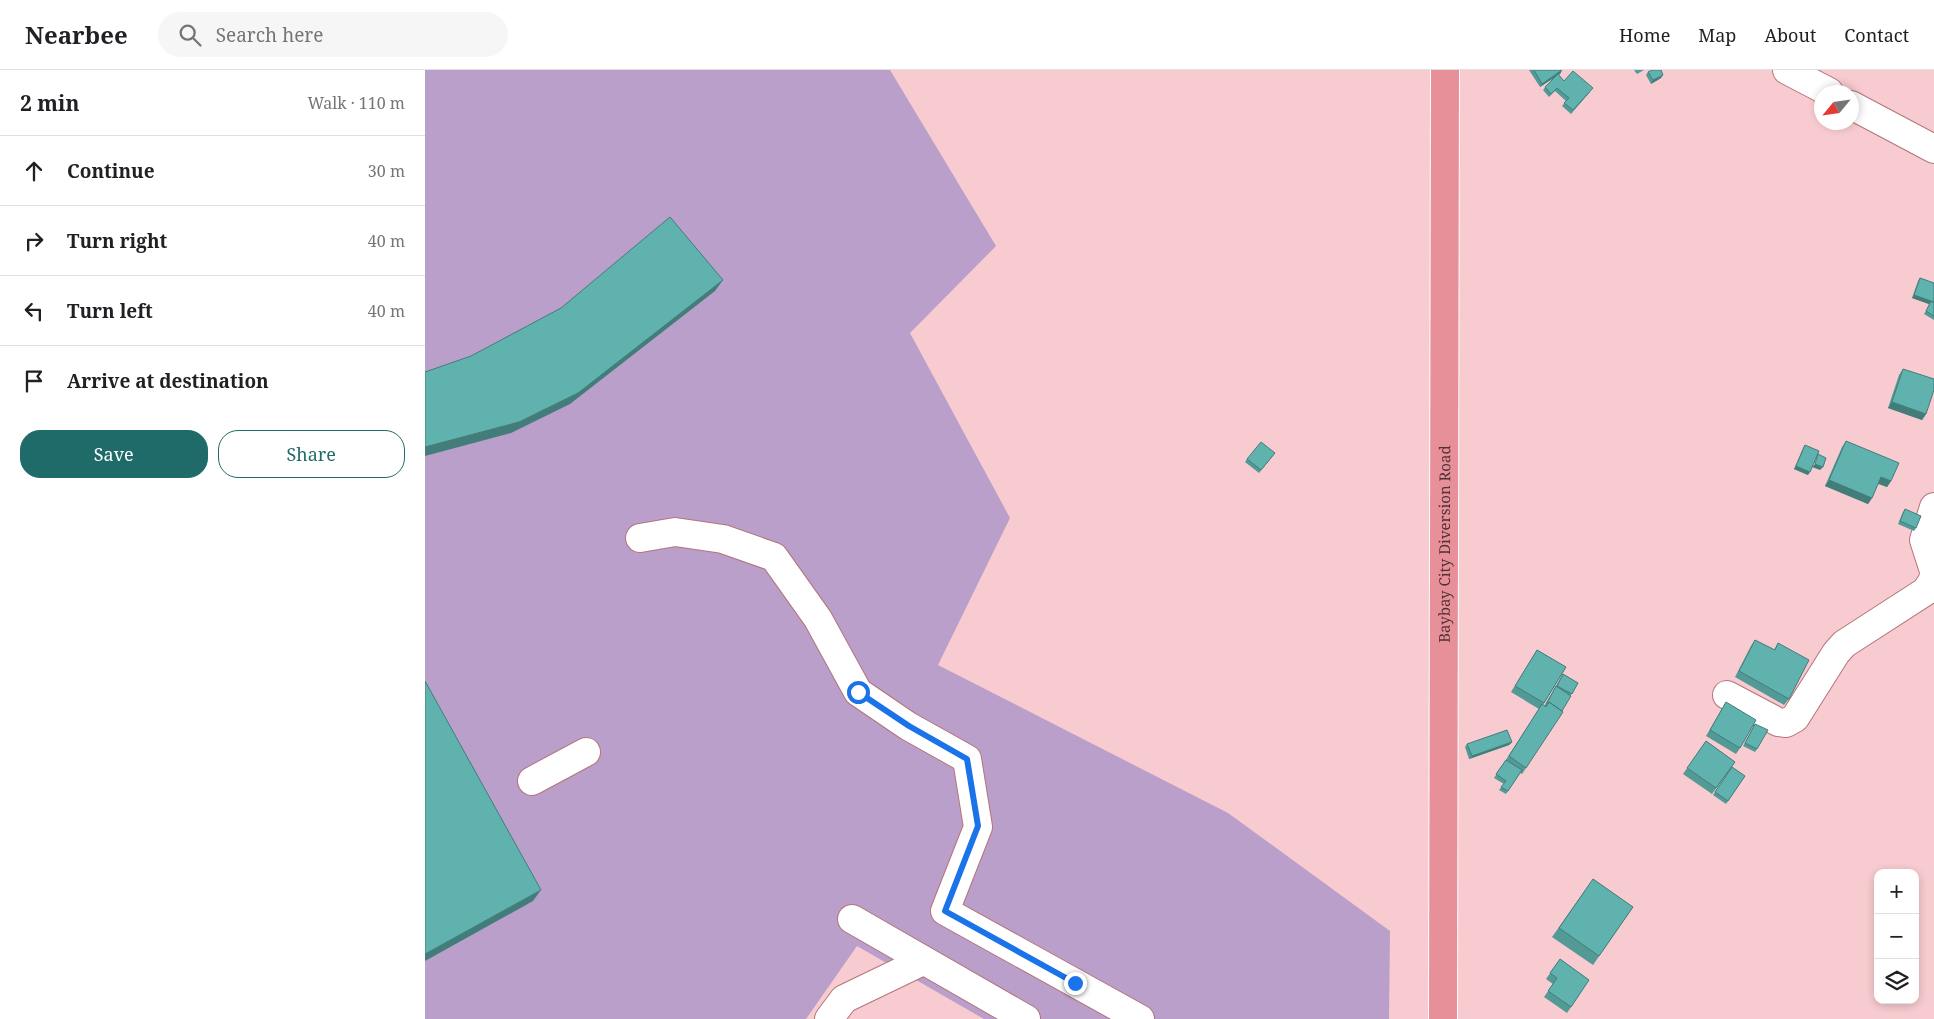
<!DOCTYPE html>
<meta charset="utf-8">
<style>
body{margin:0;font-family:"Noto Serif",serif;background:#f6f6f6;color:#202124}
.controls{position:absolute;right:15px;bottom:15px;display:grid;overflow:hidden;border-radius:10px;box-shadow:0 2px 8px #0003}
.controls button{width:45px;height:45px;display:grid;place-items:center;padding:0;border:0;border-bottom:1px solid #e0e0e0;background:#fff;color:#202124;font:25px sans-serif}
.compass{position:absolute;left:1389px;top:15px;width:45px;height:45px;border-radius:50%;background:#fff;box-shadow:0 2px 8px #0003;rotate:241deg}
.stop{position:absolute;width:15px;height:15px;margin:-11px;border:4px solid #1a73e8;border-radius:50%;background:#fff}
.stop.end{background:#1a73e8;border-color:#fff;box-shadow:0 1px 5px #0008}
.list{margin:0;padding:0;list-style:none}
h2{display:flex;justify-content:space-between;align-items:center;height:65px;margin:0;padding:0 20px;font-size:21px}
h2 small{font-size:16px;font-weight:400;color:#757577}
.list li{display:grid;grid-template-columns:32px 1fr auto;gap:15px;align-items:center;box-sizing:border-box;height:70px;padding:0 20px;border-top:1px solid #e0e0e0}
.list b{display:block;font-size:19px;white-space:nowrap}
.list em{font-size:16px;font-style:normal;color:#757577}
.actions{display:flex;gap:10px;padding:15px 20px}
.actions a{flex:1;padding:11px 0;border:1px solid #1f6b69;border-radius:20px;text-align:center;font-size:18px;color:#1f6b69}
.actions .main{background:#1f6b69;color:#fff}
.icon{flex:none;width:28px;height:28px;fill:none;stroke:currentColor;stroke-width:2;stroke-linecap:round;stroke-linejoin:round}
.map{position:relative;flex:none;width:1509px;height:949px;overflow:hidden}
header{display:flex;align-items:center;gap:30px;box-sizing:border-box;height:70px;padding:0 25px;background:#fff;border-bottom:1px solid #e0e0e0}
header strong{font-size:24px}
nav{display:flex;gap:28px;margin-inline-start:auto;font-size:18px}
.search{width:350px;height:45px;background:#f6f6f6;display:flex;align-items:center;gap:12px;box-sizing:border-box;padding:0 18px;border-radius:28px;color:#757577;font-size:19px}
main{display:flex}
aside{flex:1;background:#fff}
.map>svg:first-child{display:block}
</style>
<header>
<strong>Nearbee</strong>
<div class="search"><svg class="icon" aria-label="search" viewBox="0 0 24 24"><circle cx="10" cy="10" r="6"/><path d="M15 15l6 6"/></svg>Search here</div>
<nav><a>Home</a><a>Map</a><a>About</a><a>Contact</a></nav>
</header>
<main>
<aside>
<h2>2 min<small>Walk · 110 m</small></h2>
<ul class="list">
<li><svg class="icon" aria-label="ahead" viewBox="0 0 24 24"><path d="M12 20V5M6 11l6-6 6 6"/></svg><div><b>Continue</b></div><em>30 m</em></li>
<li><svg class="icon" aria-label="right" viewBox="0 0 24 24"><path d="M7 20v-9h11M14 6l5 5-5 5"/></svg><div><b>Turn right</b></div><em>40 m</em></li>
<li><svg class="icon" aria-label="left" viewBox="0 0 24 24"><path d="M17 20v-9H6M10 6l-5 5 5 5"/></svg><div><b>Turn left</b></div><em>40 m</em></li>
<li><svg class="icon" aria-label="arrive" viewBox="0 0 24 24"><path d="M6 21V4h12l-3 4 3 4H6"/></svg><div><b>Arrive at destination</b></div></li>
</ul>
<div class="actions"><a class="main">Save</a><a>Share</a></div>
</aside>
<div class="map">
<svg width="1509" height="949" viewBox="0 0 1509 949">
<rect width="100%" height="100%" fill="#f7cbcf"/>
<path fill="#b99fca" d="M0,0h465l106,176 -86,87 100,185 -72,147 290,148 162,118 -1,88h-405l-127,-73 -51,73h-381z"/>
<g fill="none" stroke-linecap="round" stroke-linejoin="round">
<g stroke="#b5747b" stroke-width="30">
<path id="minor" d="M1362,0l42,22
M1426,35l83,44
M1509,437l-10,33 10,31
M215,468l35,-6 48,7 51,18 44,62 40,73 50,34 59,33 11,68 -33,84 195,108
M1302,625l51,27 8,1 9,-5 41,-65 8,-9 82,-53 7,-11 1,-7
M107,711l54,-29
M427,849l174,100
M404,949l15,-20 79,-38"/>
</g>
<g stroke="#fff" stroke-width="30">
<g id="highway">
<path id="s1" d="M1018,949l2,-949"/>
</g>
</g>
<use href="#minor" stroke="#fff" stroke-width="28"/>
<use href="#highway" stroke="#e8909a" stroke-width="28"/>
</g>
<path fill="#539996" d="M1104,0h33l-2,4 -2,1 6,6 26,11 -19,22 -9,-8 4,-5 -11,-10 -6,6 -6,-7 11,-13 -14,10z
M1209,0h10l-7,4z
M1223,2l13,6 -10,6 -5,-9z
M1495,208l14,5v37l-10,-6 6,-10 -18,-6 6,-17z
M1478,299l23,45 -4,6 -34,-12 11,-33z
M1421,371l45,40 -4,6 -9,-3 -6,14 -4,6 -43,-18 17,-39z
M1380,375l3,30 -14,-6 9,-21z
M850,383l-16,20 -14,-11 2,-3z
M1480,439l11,19 -2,3 -16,-7 5,-12z
M1330,570l19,10 4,-7 11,56 -5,6 -49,-28 16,-31z
M1112,580l29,17 -23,38 1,1 19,-32 15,9 -52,85 -4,6 -2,-1 -14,21 -7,-4 5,-6 -10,-6 45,-69 -28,-17z
M1301,632l14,46 -4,6 -30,-18z
M1330,654l2,25 -2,3 -12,-6z
M1281,671l29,21 -23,32 -29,-20z
M1087,672l-3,3 -40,14 -4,-12 2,-3z
M1307,697l13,9 -19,28 -13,-9z
M1168,809l40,28 -40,58 -41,-28z
M1135,889l29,21 -22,33 -23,-16 9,-13 -7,-5z"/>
<path fill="#437d7a" d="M1137,0l-2,4 -20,13 2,-3z
M1238,5l-2,3 -10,6 2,-4z
M298,210l-8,11 -145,113 -59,29 -86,23v-9z
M1489,225l20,7v4l-22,-8z
M1467,332l34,12 -4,6 -34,-12z
M1390,394l8,3 -3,3 -8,-3z
M1371,396l14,6 -2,3 -14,-6z
M1456,407l10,4 -4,6 -10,-4z
M1404,410l43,18 -4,6 -43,-18z
M1087,672l-3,3 -40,14 3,-3z
M116,820l-8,11 -108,60v-7z"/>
<path fill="#60b2af" stroke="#437d7a" d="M1109,0h28l-20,14z
M1227,0h9l2,5 -10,5 -5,-8z
M1148,1l20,17 -20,22 -9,-7 5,-5 -12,-10 -6,6 -6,-7 13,-13 6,7z
M245,147l53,63 -145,113 -59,29 -94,25v-75l46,-16 90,-48z
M1495,208l14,5v19l-20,-7z
M1506,231l3,2v13l-8,-5z
M1478,299l31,10v11l-8,24 -34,-12z
M1421,371l53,22 -8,18 -10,-4 -9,21 -43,-18z
M836,372l14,11 -14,17 -14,-11z
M1380,375l14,6 -9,21 -14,-6z
M1393,384l8,4 -3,9 -8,-3z
M1480,439l16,7 -5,12 -16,-7z
M1330,570l20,10 3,-7 31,17 -20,39 -50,-28z
M1112,580l29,17 -22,36 -29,-17z
M1138,604l15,9 -6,11 -15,-8z
M0,611l116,209 -116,64z
M1131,616l15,10 -9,15 -13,-9 -1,2 -1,-1z
M1124,632l14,10 -37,56 -17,-12 33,-52 4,3z
M1301,632l30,18 -16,28 -30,-18z
M1330,654l13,6 -11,19 -12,-6z
M1082,660l5,12 -40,14 -5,-12z
M1281,671l29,21 -19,26 -29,-20z
M1081,690l16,10 -14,21 -7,-4 5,-6 -10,-7z
M1307,697l13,9 -17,25 -13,-9z
M1168,809l40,28 -34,49 -40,-28z
M1135,889l29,21 -18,27 -23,-16 9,-13 -7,-5z"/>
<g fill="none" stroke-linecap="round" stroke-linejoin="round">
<path stroke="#1a73e8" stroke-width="6" d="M433,622l51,34 58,33 11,67 -33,85 130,72"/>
</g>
<g text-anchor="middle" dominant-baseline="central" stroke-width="5" stroke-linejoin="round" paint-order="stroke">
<g font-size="15" fill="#4e3235" stroke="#fef6f7">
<text stroke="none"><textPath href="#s1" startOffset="475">Baybay City Diversion Road</textPath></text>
</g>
</g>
</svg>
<div class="controls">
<button>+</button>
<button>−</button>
<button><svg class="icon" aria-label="layers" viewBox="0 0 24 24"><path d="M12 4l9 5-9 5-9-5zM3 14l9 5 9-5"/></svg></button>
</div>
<svg class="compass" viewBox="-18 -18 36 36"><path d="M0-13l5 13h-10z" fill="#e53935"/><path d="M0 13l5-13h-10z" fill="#757577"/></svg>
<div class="stop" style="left:433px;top:622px"></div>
<div class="stop end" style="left:650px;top:913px"></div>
</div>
</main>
